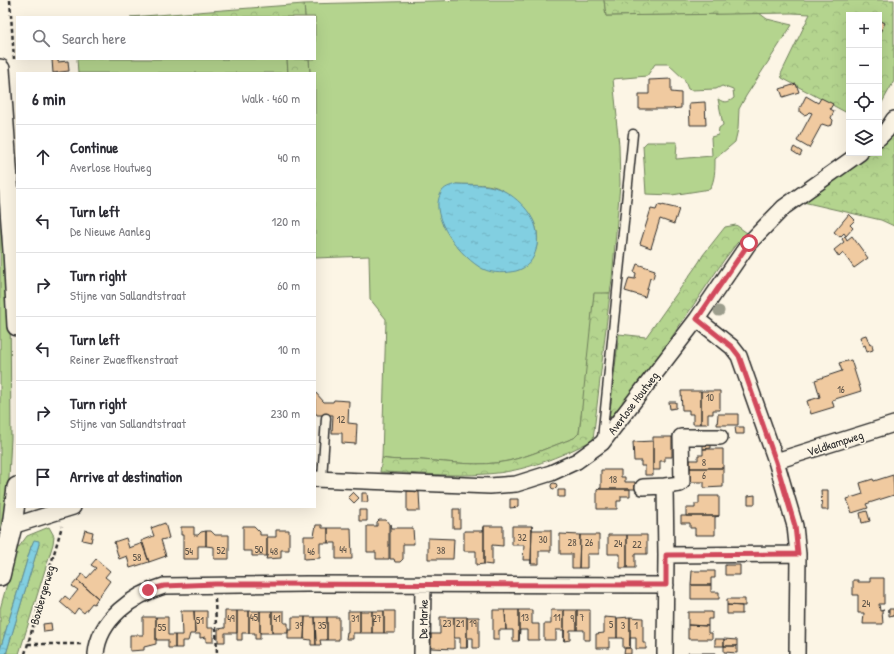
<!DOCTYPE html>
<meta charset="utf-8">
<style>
body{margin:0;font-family:"Patrick Hand",sans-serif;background:#f7f7f7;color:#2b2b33}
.controls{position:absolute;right:12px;top:12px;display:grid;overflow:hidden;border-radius:0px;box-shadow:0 4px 16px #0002}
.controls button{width:36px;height:36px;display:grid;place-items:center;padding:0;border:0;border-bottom:1px solid #e1e1e2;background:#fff;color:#2b2b33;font:20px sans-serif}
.stop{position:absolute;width:12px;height:12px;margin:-9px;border:3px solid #d1495b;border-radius:50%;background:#fff}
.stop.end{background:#d1495b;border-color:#fff;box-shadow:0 1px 4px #0008}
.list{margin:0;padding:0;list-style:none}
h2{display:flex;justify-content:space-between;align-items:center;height:52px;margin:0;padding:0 16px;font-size:17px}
h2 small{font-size:13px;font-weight:400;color:#7c7c81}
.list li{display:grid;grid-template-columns:26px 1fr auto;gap:12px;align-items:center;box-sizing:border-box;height:64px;padding:0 16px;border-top:1px solid #e1e1e2}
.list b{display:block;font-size:15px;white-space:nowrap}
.list p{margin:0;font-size:13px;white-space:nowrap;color:#7c7c81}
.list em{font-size:13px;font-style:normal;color:#7c7c81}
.icon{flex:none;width:22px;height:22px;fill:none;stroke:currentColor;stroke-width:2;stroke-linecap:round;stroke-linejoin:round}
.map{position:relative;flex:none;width:894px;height:654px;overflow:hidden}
.search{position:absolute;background:#fff;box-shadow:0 4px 16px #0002;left:16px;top:16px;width:300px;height:44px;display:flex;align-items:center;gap:10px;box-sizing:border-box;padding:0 14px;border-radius:0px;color:#7c7c81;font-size:15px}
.panel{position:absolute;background:#fff;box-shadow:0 4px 16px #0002;left:16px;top:72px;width:300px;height:436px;border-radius:0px}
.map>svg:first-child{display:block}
</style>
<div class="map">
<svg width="894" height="654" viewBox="0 0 894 654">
<defs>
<pattern id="forest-crowns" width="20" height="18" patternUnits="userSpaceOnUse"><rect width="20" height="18" fill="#b4d48e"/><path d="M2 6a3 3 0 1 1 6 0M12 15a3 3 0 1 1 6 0" fill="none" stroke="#9bb67b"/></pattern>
<pattern id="water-ripples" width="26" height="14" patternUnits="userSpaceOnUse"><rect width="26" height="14" fill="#82cfe1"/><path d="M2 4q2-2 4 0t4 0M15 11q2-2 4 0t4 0" fill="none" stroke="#70b2c1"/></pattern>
</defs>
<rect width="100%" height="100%" fill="#fcf5e5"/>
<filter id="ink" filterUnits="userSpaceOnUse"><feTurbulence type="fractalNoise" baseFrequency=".025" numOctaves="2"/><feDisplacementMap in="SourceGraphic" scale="8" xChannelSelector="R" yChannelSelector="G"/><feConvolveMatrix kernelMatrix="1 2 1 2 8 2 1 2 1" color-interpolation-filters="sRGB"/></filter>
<g filter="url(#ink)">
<path fill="#b4d48e" stroke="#70805c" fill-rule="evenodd" d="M473,0h131l2,16 153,-3 8,6 25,6 -46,71 -7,13 -1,20 -3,13 -20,17c0,11 0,20 -5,30l-38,6 -26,-1 -3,-48 4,-4h30l-1,17 36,-3 -1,-19 7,-2 1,-7 4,-3 -5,-26c6,4 10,4 16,-1l-1,-8 -11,-4 -6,3 -25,1 -3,-1 -4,-10 -16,-15h-13l-8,12 -34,3 4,38 -1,1 3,27 1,39 -8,96 -2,13 -16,1 -5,60 -10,79 -5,5c-22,8 -44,18 -66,23 -28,6 -58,1 -86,-1 -13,-1 -27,1 -40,-2l4,-139 -16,-20 -1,-43 -54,2v-185h-5l-1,-14h6v-42h-10l-1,-13zM456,184c13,1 28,-1 40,3 10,4 15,10 22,17 5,5 12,10 15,16 10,20 3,40 -15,50l-75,-44 -5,-22z
M77,59h210l1,14h-210z
M0,170l10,127 1,141 -2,39v30l-9,26z"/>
<path fill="url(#forest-crowns)" stroke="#70805c" d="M604,0h290v81l-15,27v-93h-30v99l-67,-36 -1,-4 29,-60 -18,-1 -186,3z
M304,4l1,13h-175z
M287,59h22l1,14h-22z
M894,121v105l-13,-6 -78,-18 27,-18 40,-31h9v-10z
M736,225l11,8 -10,10 -13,17 -55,81 -25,39 -25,29 -10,9 10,-84 27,3 53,-75 4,-7 22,-28z
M594,293h16l-17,147c-33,17 -69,32 -107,34 -35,3 -71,-1 -106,-2l2,-14c13,3 27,1 40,2 28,2 58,7 86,1 22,-5 44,-15 66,-23l5,-5 1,-7z
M49,527l5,9 -1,8 -34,110h-13l33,-110 -5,-3 -3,6 -31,103v-41l16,-58 11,-15z"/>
<path fill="url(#water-ripples)" stroke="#5f8d98" d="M456,184c17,1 35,-1 50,8 10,6 21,16 26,26 10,17 7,47 -16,53 -10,2 -23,3 -33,-2 -20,-10 -56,-52 -42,-76 3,-6 9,-7 15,-9z
M34,540l5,1v3l-33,110h-6v-4l31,-103z"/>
<path fill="#f0caa0" stroke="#2b2b2b" d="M879,20l6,3 -6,11z
M52,59h6v3l10,-1 1,10 -16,2z
M671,79v13l10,1v15l-10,1h-32v-15h10v-14z
M796,84l3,8 -16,5 -3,-8z
M806,96l12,7 3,-5 12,6 -3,5 4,2 -3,7 2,2 -1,5 -4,1 -6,-2 -13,24 -12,-7 15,-28 -3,-1 -2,2 -3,1 -4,-3v-4z
M705,102l1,23h-16l-1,-22z
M794,147l8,5 -2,4 -8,-5z
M658,205l4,1v-1l17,4 -5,15 -14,-5 -9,29 -11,-4 11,-35 5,1z
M849,214l6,6 -5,5 3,3 -7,8 -2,-3 -4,4 -6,-5z
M845,236l2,4 5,-4 16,22 -14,10 -11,-15 -4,4 -5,-7 10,-8 -2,-3z
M637,264l18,6 -2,9 -3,-1 -5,19 -20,-6 4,-13 6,1 1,-6 -2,-1z
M866,335l4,10 2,-1 1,6 -6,2 -2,-7 -2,1 -3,-9z
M851,360l10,31 -29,9 2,7 -23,7 -4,-13 13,-4 -5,-17 27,-9 -3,-8z
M681,391h20v33h-8v-10h-4v-4h-7z
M701,391h19v19h-7v4h-5v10h-7z
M315,392l9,10h9l1,-2 15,1 -1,22 9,1 -1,20 -14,-1v-10h-10l1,-18h-16l-2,-3z
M669,402h7v6l-6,1z
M718,414h20v11h-21z
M735,427h9v7h-8z
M653,437h19v20h-7v4h-5v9h-7z
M653,441v34h-8v-9h-4v-5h-7l-1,-19z
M703,443l8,1v4l-8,1z
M703,449h20v19h-33v-8h8v-5h5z
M690,468h33v19l-19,1v-6h-14z
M601,470h20v7h4v5h10v7h-38l4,-1z
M893,475l1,20 -28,9 2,4 -16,5 -5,-14 16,-5 -3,-11 13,-4 1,2z
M551 486a3 3 0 1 1 6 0a3 3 0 1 1-6 0Z
M597,489h33v7h-9v5h-4v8h-20z
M558,490h7v7h-7z
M821,490h7v20h-6z
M407,491l12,1 1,19h-13z
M353,492l6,6 -5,5 -6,-6z
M362,493h5l1,9h-6z
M755,495v9h-7v-8z
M699,496h20v20h-33v-8h9v-4h4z
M510,499h8v8l-8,1z
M453,509h7v19h-7z
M359,510h8v11h-8z
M867,511l3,10 -8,2 -2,-10z
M681,516h38l-4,1v18h-20v-7h-5v-5h-9z
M379,520h7l3,4v35h-13v-7h-9v-26h10v-4z
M165,523l4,15 -8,2 5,16 -17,6 -8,-21 13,-5 -3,-8z
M390,524l1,4h22l1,16h-11v15l-3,3h-5l-1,-3h-4z
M316,525h6v3h6v15h-8v15l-16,1v-23h10z
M243,526h11l6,6v3h7v21h-15v-5h-9z
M483,526h1v38l-8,1v-14h-12v-20h19z
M484,526h19v20l-11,-1v20l-8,-1z
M512,526h20l-1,38v-4h-8l1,-15h-12z
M532,526v4h19v21h-12v13h-8z
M181,527h13v8h4l3,-3 5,-1v15h-8v13h-15v-24h-2z
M328,528h23l1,31h-16v-16h-8z
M85,530l8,2 -2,10 -9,-2z
M276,530h13v20h-8v8l-15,1 1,-3v-19h9z
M206,531h5l4,4h14v24h-15v-12l-8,-1z
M560,534l20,1 -1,33h-7v-14h-12z
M580,535h19v19h-12v14h-8z
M608,535h19v33h-7v-14h-12z
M627,535h20v19h-12v14h-8z
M126,538l3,10 14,-5 6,19 -19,6 -3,-12 -8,3 -5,-17z
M428,538l26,1 -1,20h-25z
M96,559l14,12 -5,6 5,4 -12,17 -21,-18 5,-6 5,4 9,-10 -5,-3z
M725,565h15v10h-15z
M692,571h23v7h-4v7h-20z
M870,578h14v26h-5l1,7 4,-1 -2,1 1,13h-20l1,-11h-6v-18h-5v-15h5v2h12z
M77,580l21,18 -4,6 -2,-1 -8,10 -6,-5 -4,6 -14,-12 5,-6 5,4 8,-10 -6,-4z
M691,585h20v7h8v7h-28z
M727,599h18v7l-18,-1z
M727,605l15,1v8h-15z
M889,609h5v6l-5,1v-5h-2h2z
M493,610h12l1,20h-7v10h-6z
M505,610h14v31h-6v-11h-7z
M519,610h13v14h7v16h-12v-10h-7l-1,11z
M551,610h13v31v-11h-8v10h-12v-16h7z
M564,610h13v20h-7v10l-6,1z
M577,610h13v30h-6v-10h-7z
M181,611h13l1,23h-5l-2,7h-6v7h-7v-13h7z
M194,611h13v17h6v14h-7v-5l-6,1v-4h-5z
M225,611h12v22h-12v9h-7v-13l7,-1z
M237,611h12v22h-7v7h-5z
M249,611h11v28h-5v-6h-6z
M260,611h12v22h-12z
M272,611h12v12h4v10h-16z
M348,611h12v22h-7v6h-7l1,-7h1z
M360,611h12v22h-12z
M372,611h12v22h-12z
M384,611h11v22h-11z
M688,612h24v7h-4v7l-20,-1z
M143,617h13v27l-12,3v3l-14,1v-16h13z
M156,617h12v18h7v13h-7v-8h-12z
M292,617h13l-1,22h-16v-9h4z
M305,617h10l1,28h-5v-5l-7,-1z
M315,617h12v23h-7l1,5h-5z
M327,617h12v23h-12z
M440,617h14v32l-23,-1v-14h9z
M454,617h13v31h-7v-10h-6z
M467,617h12v31h-6v-10h-6v10z
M604,617l13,1v20h-8v10h-13v-14l8,-1z
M630,617l13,1v25h3v6h-10v-11h-6v10z
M630,617v31h-7v-10h-6v-20z
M51,623l1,8 -8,1 -1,-8z
M688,625l20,1v7h4v6h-24z
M715,639h9v7h-9z
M724,639l13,1v6h-13z
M724,646h13v7l-13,-1z
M625,648h6v6h-7z
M688,653h28v1h-28z"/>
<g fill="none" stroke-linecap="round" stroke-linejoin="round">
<g stroke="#2b2b2b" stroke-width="11">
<path id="service" d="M602,439l31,-305
M322,479l4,-61"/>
</g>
<g stroke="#2b2b2b" stroke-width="18">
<path id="minor" d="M879,138l7,-7 8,-12
M697,319l35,28 7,9 37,105 19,65 3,28 -1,100
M776,461l118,-37
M315,479l175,7 26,-2 35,-11 26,-12 25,-18 95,-124 52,-76 35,-36 76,-54
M643,487l22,-1
M12,526l61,-19
M666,555l132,-1
M96,654c3,-35 37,-59 68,-68l143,-2 359,1
M422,654l1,-70
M665,654l1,-99 -1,-69 15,-2 2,-2 -1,-45h39"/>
</g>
<g stroke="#2b2b2b" stroke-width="22">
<path id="tertiary" d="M0,69l13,182 4,75
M0,576l12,-50 5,-39"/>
</g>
<path stroke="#2b2b2b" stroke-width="2.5" stroke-dasharray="4 3" stroke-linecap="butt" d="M10,0l4,59
M215,599l2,55
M28,644h56
M25,654l37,-128"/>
<use href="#service" stroke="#fcf5e5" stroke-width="8"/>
<use href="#minor" stroke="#fcf5e5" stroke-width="15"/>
<use href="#tertiary" stroke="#fcf5e5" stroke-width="19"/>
</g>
<circle fill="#9c9d8c" cx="719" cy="311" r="5.5"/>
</g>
<g fill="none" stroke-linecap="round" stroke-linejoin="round" filter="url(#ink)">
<path stroke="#d1495b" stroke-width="5" d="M148,590l16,-4 51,-2 451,1v-30l132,-1 -3,-28 -19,-64 -37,-106 -7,-9 -35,-28 52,-76"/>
</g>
<g text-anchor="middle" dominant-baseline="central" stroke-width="3.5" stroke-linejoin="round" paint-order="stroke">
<g font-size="10" fill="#5c5348">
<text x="841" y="389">16</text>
<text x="710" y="397">10</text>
<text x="341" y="419">12</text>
<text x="704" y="462">8</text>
<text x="704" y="475">6</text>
<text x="613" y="479">18</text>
<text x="522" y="537">32</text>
<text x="543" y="539">30</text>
<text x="572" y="542">28</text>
<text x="589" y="542">26</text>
<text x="618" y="543">24</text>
<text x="637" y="544">22</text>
<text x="259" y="549">50</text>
<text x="343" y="549">44</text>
<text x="221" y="550">52</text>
<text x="441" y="550">38</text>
<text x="189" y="551">54</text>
<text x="274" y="551">48</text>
<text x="311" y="551">46</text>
<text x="137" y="557">58</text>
<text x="866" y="603">24</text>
<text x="254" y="617">45</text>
<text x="525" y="617">13</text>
<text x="557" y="617">11</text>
<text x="582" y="617">7</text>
<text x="231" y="618">49</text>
<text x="277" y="618">41</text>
<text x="355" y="618">31</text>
<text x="377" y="618">27</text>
<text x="572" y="618">9</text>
<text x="200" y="620">51</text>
<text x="447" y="623">23</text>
<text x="460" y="623">21</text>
<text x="473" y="623">19</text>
<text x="611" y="624">5</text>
<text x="299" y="625">39</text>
<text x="322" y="625">35</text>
<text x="623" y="625">3</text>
<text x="636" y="625">1</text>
<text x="162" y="627">55</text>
</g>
<g font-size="12" fill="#2b2b2b" stroke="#fcf5e5">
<text transform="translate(633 403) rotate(-53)">Averlose Houtweg</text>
<text transform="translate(835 443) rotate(-18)">Veldkampweg</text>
<text transform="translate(42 595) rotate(-74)">Boxbergerweg</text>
<text transform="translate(423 619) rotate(-89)">De Marke</text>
</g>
</g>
</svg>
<div class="controls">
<button>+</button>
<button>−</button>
<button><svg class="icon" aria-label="locate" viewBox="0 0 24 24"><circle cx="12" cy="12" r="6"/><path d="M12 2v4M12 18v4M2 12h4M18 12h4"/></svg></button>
<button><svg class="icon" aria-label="layers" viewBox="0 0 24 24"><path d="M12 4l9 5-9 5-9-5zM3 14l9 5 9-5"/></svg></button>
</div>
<div class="stop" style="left:749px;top:243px"></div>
<div class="stop end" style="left:148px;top:590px"></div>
<div class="search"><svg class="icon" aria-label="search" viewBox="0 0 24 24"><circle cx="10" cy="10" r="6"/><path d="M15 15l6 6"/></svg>Search here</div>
<section class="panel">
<h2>6 min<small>Walk · 460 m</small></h2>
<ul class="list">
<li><svg class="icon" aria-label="ahead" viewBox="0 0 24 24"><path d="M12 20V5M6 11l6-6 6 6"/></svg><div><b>Continue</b><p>Averlose Houtweg</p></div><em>40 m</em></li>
<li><svg class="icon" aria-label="left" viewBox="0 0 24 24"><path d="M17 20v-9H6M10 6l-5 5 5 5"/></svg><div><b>Turn left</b><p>De Nieuwe Aanleg</p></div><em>120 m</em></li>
<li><svg class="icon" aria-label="right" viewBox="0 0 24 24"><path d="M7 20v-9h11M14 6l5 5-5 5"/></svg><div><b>Turn right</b><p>Stijne van Sallandtstraat</p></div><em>60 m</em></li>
<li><svg class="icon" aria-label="left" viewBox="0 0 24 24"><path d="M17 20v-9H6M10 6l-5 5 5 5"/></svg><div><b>Turn left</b><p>Reiner Zwaeffkenstraat</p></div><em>10 m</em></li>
<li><svg class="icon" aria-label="right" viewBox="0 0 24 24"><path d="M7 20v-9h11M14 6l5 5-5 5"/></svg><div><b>Turn right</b><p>Stijne van Sallandtstraat</p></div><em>230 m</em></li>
<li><svg class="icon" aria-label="arrive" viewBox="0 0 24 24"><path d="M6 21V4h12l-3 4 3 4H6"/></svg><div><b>Arrive at destination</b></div></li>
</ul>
</section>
</div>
